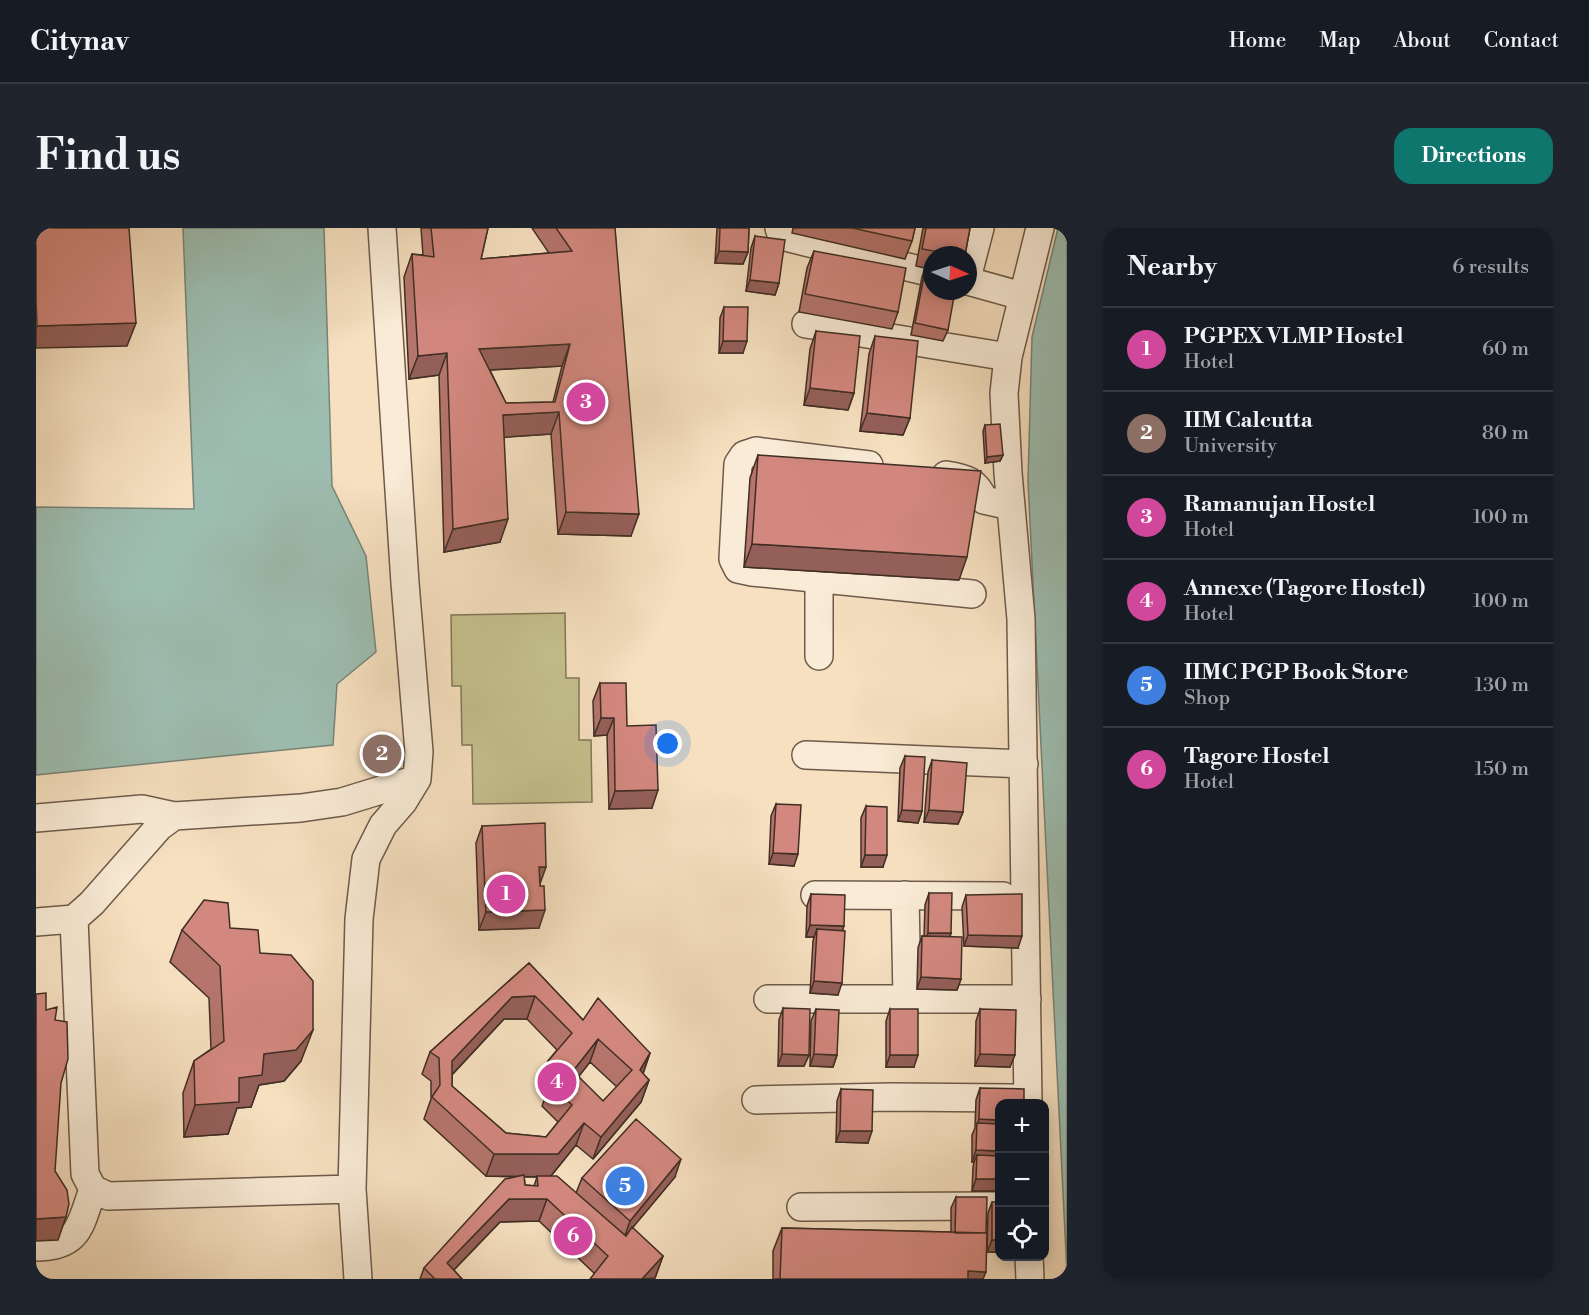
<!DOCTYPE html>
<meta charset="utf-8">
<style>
body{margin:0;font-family:"Libre Bodoni",serif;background:#20242c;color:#f1f3f6}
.controls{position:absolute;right:18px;bottom:18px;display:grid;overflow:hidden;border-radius:12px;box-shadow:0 3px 15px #0003}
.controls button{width:54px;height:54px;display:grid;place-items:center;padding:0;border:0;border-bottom:2px solid #363941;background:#171b24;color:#f1f3f6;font:30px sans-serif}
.compass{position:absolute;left:887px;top:18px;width:54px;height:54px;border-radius:50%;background:#171b24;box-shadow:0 3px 15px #0003;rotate:93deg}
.you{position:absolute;left:632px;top:516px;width:21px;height:21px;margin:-15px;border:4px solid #fff;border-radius:50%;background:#1a73e8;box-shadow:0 0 0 9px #1a73e833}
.badge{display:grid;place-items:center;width:39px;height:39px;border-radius:50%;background:#0f766e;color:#fff;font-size:20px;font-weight:700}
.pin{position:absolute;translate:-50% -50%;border:3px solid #fff;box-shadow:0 2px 6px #0006}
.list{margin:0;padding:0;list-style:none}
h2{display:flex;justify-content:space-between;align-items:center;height:78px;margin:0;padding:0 24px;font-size:26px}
h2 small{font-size:20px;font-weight:400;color:#9ea1a6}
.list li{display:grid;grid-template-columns:39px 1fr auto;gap:18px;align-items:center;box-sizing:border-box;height:84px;padding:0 24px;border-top:2px solid #363941}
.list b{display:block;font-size:22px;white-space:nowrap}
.list p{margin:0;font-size:20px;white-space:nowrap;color:#9ea1a6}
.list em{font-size:20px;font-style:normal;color:#9ea1a6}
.icon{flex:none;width:33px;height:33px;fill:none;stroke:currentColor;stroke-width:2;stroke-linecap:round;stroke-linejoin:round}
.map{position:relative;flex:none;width:1031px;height:1051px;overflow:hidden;border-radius:18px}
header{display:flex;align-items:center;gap:36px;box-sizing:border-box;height:84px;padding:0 30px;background:#171b24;border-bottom:2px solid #363941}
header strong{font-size:28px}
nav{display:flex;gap:33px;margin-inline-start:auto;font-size:21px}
.intro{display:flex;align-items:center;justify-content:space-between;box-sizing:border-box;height:144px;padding:0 36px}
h1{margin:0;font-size:42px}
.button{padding:15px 27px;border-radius:18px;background:#0f766e;color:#fff;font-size:21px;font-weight:700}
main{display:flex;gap:36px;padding:0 36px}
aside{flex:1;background:#171b24;border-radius:18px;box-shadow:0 3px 15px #0003}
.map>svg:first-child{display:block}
</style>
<header>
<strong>Citynav</strong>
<nav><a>Home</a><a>Map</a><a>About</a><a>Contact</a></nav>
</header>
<div class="intro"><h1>Find us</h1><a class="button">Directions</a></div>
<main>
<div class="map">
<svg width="1031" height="1051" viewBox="0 0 1031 1051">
<rect width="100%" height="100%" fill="#f6e0c0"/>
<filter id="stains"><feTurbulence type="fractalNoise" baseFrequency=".00333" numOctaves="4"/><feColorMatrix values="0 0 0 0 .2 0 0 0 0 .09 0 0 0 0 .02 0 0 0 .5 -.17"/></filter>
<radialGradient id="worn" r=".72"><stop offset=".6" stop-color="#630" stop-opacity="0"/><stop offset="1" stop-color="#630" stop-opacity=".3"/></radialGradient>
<path fill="#c4c08d" stroke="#827758" stroke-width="1.5" d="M529,385l1,65h13v62h12l1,62 -119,2 -1,-59h-10l-1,-59h-9l-1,-71z"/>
<path fill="#9dbdb0" stroke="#788478" stroke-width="1.5" d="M147,0h141l8,258 34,70 10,96 -39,32 -4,61 -297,30v-268l158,2z
M1022,0h9v1046l-39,-793 4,-144z"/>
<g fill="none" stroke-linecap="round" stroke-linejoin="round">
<g stroke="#6e5a4b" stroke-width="30">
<path id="minor" d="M743,0l2,6 8,4 143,35
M932,46l12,-46
M932,53l54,15
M770,96l202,33
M833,237l-113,-14 -12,4 -6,9 -5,95 5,10 14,3 220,22
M910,247c20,3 30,6 38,25l27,6
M783,428v-77
M770,527l218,9
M0,590l106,-9 32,7
M779,667l188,1
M869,667l2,104
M38,691l11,255 8,15 15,7 244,-7
M0,694l38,-3 18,-16 67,-76 15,-11 127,-8 41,-6 75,-23
M732,771h259
M720,872l135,-3 121,1
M992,876l-7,-485 -13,-146 -4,-80 4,-36 32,-129
M765,979l198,-1
M0,1019c44,0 44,-22 57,-58
M993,1028l1,23
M322,1051l-6,-90 7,-270 7,-60 17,-34 20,-23 14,-23 2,-27 -14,-169 -23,-355"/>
</g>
<use href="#minor" stroke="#f9ebd6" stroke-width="27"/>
</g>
<path fill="#b5756d" stroke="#402e24" stroke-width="1.5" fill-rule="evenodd" d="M385,0h67l-7,31 68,-6 -17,-25h83l16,308 -73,-2 -7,-100 -47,3 -4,105 -56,10 -5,-177 -30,4 -5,-102 8,-23 11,1zM526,138l-9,36 -47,1 -16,-33z
M681,0h32l-1,24 -5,12 -28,-1z
M757,0h122l-3,13 -7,18 -113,-26z
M887,0h47l-5,27h-33v36l16,39 -5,11 -32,-6 11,-58 3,-9 -9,-2z
M719,8l24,47 -4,12 -29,-4 5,-43z
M778,23l84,61 -6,17 -93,-17 8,-44z
M688,79l19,46h-24l1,-35z
M780,103l38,62 -6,17 -44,-5 6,-56z
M839,108l35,82 -7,17 -43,-4 9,-77z
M949,197l18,30 -3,6 -15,2 -2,-32z
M722,227l201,125 -215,-13 6,-89z
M564,455l27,43 25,82 -43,1 -2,-74 -13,1 -1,-35z
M869,528l17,55 -4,12 -20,-2 2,-53z
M896,532l31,52 -5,12 -34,-2 4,-50z
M740,576l18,62 -25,-2 2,-48z
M830,578l17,61h-22v-49z
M446,598l58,58 -1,44 -60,2 -3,-87z
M893,665l22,40 -1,4 11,42 -4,11 -40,-1 1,-41 4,-12h2l1,-31z
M775,666l32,36 -5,65 -28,-2 3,-52 1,-4h-8l1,-31z
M930,667l52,53 -54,-2 -2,-39z
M194,700l30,25 41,108 -17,20 -25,4 -8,22 -14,1 -9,26 -44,3 -1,-44 11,-32 17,-12 -2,-51 -39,-36 12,-32z
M493,735l54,57 67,33 -7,21 6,6 -8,22 -48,57 -17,-14 -25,31 25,17 6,-15 93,-1 -43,51 31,28 -8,22 -61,-5 -55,-52 -39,1 -46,48 8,9h-42l4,-11 91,-91 -29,-1 -62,-57 7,-20v-18l-9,-7 8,-22zM468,791h23l30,31 -9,11 -8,22 8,7 -6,16 16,16 -12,15 -40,-4 -54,-47v-11zM554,834l27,25 -14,14 -25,-24zM488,949h13l-3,9 -9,-1z
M747,780l26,47 -5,11h-26l1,-46z
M780,781l21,46 -4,12 -23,-1 1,-45z
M854,781l24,58h-28v-46z
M944,781l30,58 -35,-1 1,-45z
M944,860l19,16v87h-27l1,-24 1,-5h-2v-27l3,-7 1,-28z
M805,861l27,54 -32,-1 1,-41z
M920,969l27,82h-210v-28l9,-23 169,4v-24z
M956,974l7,50h-12l1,-39z"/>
<path fill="#945f59" stroke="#402e24" stroke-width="1.5" d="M683,23l29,1 -5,12 -28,-1z
M714,52l29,3 -4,12 -29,-4z
M100,95l-9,23 -91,2v-18l1,-4z
M687,113h24l-4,12h-24z
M534,116l-8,22 -91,5 8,-22z
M411,125l-8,22 -30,4 9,-23z
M774,160l44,5 -6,17 -44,-5z
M523,184l-8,22 -56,4 8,-23z
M831,185l43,5 -7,17 -43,-4z
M967,227l-3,6 -15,2 2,-6z
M530,284l73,2 -8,22 -73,-2z
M472,291l-8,23 -56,10 9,-23z
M716,316l215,13 -8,23 -215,-13z
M565,490h13l-7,17 -13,1z
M622,562l-6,18 -43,1 6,-18z
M866,582l20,1 -4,12 -20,-2z
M893,582l34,2 -5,12 -34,-2z
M737,625l25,1 -4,12 -25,-2z
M829,627h22l-4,12h-22z
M503,639h7l-6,17z
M509,682l-6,18 -60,2 7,-18z
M774,697l34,1 -4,12 -23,-9 -3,8h-8z
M892,705h23l-4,12h-23z
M932,707l54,1 -4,12 -54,-2z
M885,749l40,2 -4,11 -40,-1z
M778,753l28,2 -4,12 -28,-2z
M499,768l-8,23h-23l-60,64 8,-22 60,-64z
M277,802l-12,31 -17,20 -25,4 -8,22 -14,1 -9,26 -44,3 11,-32 44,-27 25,-24z
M562,811l-8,23 -25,32 8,-23z
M614,825l-8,23 -2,-6z
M746,826l27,1 -5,11h-26z
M778,826l23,1 -4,12 -23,-1z
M944,826l35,1 -5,12 -35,-1z
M854,827h28l-4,12h-28z
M613,852l-8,22 -48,57 8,-22z
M943,891l20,1v12l-22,-6z
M548,895l-8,22 -26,32 -64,-1 8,-22h64z
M804,903h32l-4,12 -32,-1z
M940,922l23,1v11l-22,-7 -3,7h-2z
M645,931l-6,18 -51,61 6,-17z
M940,951h23v12h-27z
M473,971h38l-8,22 -39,1 -55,57 2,-16z
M30,989l-8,23 -22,1v-22z
M956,1012h7v12h-12z
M627,1028l-8,22 -13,1z
M932,1043l18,1 -3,7h-18z"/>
<path fill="#d3887f" stroke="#402e24" stroke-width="1.5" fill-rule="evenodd" d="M0,0h93l7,95 -99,3 -1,-27z
M395,0h57l-7,31 91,-8 -16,-23h59l24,286 -73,-2 -7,-100 -56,3 5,104 -55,10 -6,-176 -29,3 -6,-102 22,3zM534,116l-15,58 -49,1 -27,-54z
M684,0h29l-1,24 -29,-1z
M816,0h63l-3,13z
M890,0h44l-5,27h-9l-34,-6z
M719,8l30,4 -6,43 -29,-3z
M778,23l92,17 -8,44 -93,-18z
M890,37l6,1v25h23l-7,39 -33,-7z
M688,79h24l-1,34h-24z
M780,103l44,5 -6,57 -44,-5z
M839,108l43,5 -8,77 -43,-5z
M964,196l3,31 -16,2 -2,-32z
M722,227l223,16 -14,86 -215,-13z
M564,455h26l1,43 29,-1 2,65 -43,1 -1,-73h-13z
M869,528l20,1 -3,54 -20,-1z
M896,532l35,3 -4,49 -34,-2z
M740,576l25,1 -3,49 -25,-1z
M830,578l21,1v48h-22z
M509,595l1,44h-7l1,19h4l1,24 -59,2 -4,-86z
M893,665h23l-1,40h-23z
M775,666l34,1 -1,31 -34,-1z
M986,666v42l-54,-1 -2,-40z
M168,672l24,3 2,25 28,2 2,23 31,2 22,26v49l-17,20 -32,4 -2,21 -23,3v24l-44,3 -1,-44 30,-20 -4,-75 -38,-36z
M781,701l28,2 -3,52 -28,-2z
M886,708l40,1 -1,42 -40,-2z
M493,735l54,57 15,-22 52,55 -10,17 9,10 -48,57 -17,-14 -26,31h-64l-62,-57 8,-12 -1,-27 -9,-6zM499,768l37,37 -24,28 11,8 -9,14 22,22 -26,32 -40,-4 -54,-47v-25l60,-64zM562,811l34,31 -29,31 -30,-30z
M10,765v17l11,-3 -2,13 12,2 1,37 -7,24 -6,88 12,19 2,14 -3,13 -30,2v-225z
M747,780l27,1 -1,46 -27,-1z
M780,781l23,1 -2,45 -23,-1z
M854,781h28v46h-28z
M944,781l36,1 -1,45 -35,-1z
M944,860l44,1v15h-25v16l-20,-1z
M805,861l32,1 -1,41h-32z
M600,891l45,40 -51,62 -48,-43z
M941,895l22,1v27l-23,-1z
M941,927l22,1v23h-23z
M488,947l1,10 13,1 -1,-10h20l69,60 6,-9 31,29 -21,23h-52l18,-23 -61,-57h-38l-62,64 15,16h-27l-11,-11 81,-89z
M920,969h31l-1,36h-31z
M956,974h7v38h-7z
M746,1000l205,5 -1,39 -18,-1v8h-188z"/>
<rect width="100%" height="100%" filter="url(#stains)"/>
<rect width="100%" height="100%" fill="url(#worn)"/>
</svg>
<div class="controls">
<button>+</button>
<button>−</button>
<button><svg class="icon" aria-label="locate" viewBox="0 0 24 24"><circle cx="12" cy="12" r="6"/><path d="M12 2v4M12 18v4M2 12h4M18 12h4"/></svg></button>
</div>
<svg class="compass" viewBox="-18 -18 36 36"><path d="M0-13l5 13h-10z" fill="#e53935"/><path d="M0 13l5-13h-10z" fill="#9ea1a6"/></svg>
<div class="you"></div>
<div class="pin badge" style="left:470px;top:666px;background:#d1479c">1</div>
<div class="pin badge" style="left:346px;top:526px;background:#8d6e63">2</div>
<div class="pin badge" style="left:550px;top:174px;background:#d1479c">3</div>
<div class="pin badge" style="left:521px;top:854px;background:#d1479c">4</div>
<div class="pin badge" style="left:589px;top:958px;background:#3f7fe0">5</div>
<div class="pin badge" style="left:537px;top:1008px;background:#d1479c">6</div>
</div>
<aside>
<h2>Nearby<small>6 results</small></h2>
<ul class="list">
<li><span class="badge" style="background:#d1479c">1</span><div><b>PGPEX VLMP Hostel</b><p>Hotel</p></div><em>60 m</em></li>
<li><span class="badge" style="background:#8d6e63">2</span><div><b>IIM Calcutta</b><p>University</p></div><em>80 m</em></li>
<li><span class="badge" style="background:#d1479c">3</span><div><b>Ramanujan Hostel</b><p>Hotel</p></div><em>100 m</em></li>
<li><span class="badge" style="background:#d1479c">4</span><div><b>Annexe (Tagore Hostel)</b><p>Hotel</p></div><em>100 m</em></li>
<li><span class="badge" style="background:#3f7fe0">5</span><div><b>IIMC PGP Book Store</b><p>Shop</p></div><em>130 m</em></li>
<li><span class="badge" style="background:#d1479c">6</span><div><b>Tagore Hostel</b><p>Hotel</p></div><em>150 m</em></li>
</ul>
</aside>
</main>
